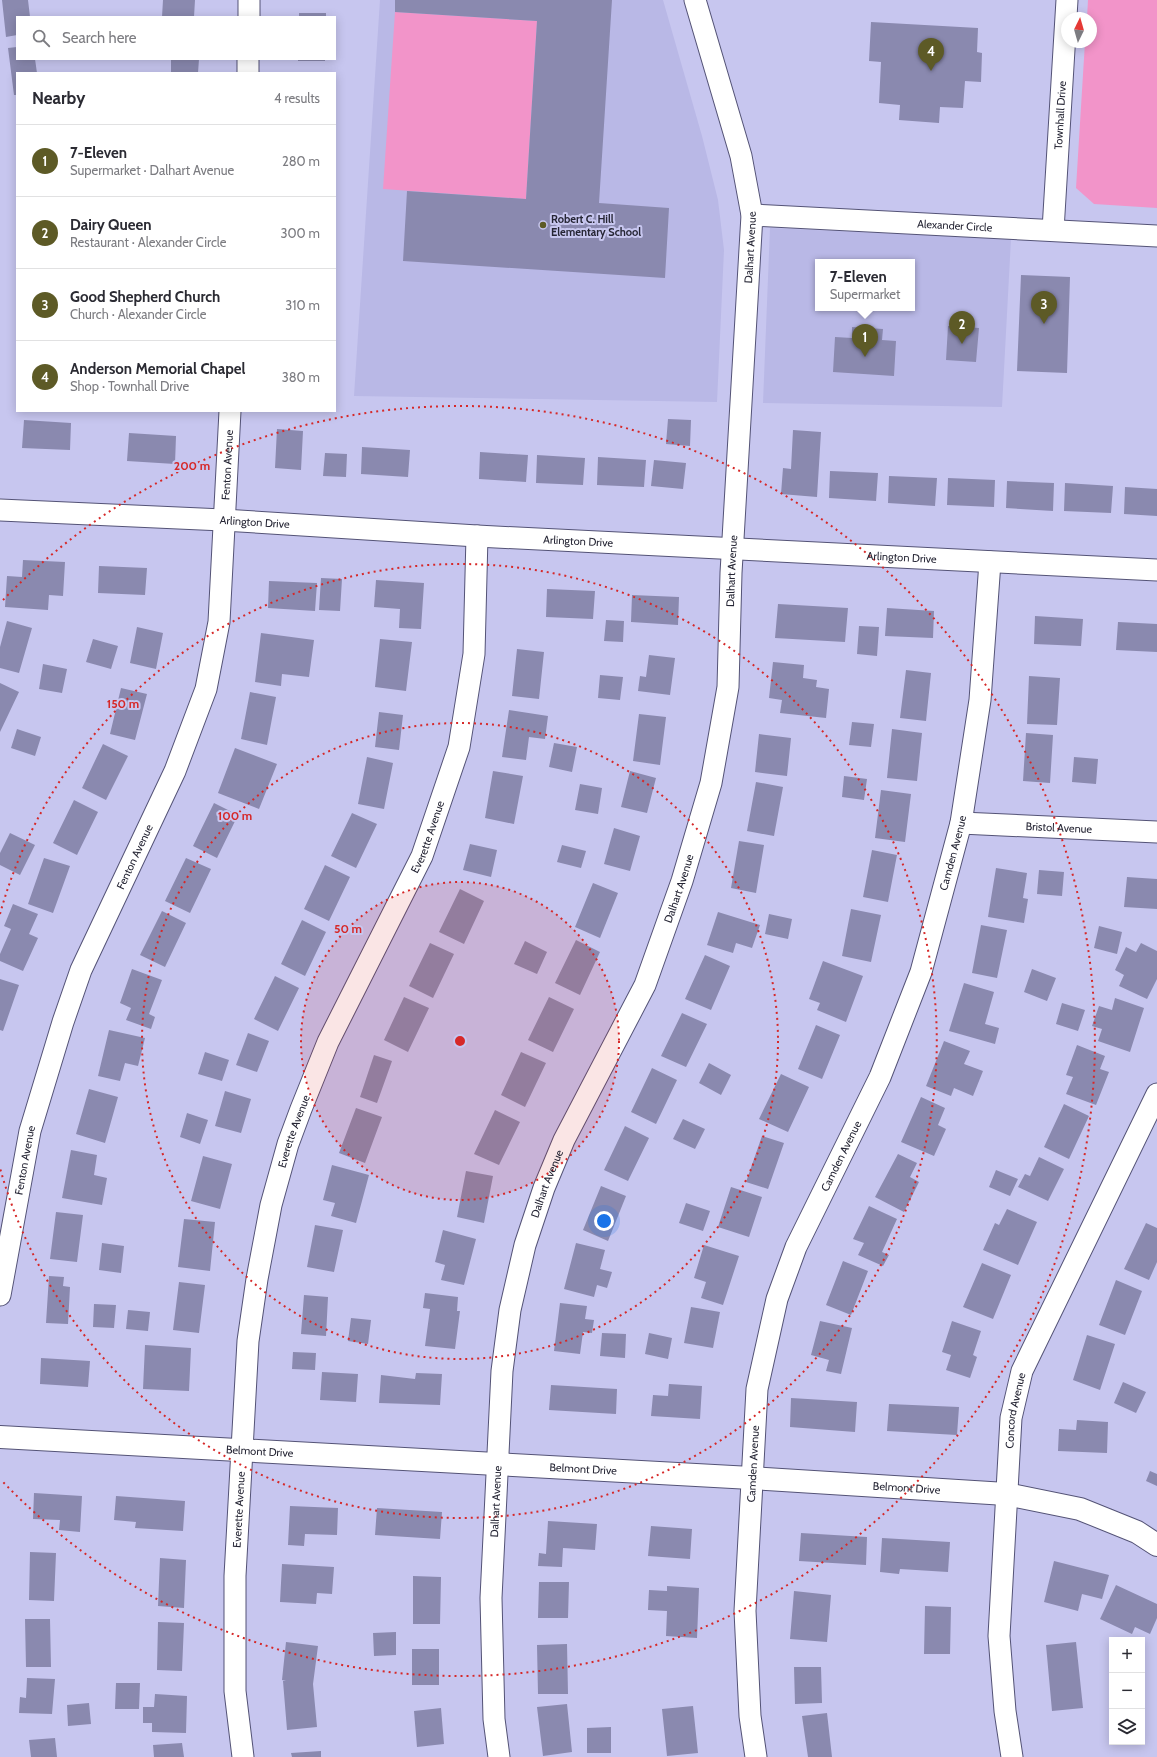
<!DOCTYPE html>
<meta charset="utf-8">
<style>
body{margin:0;font-family:Cabin,sans-serif;background:#f7f7f7;color:#2b2b33}
.controls{position:absolute;right:12px;bottom:12px;display:grid;overflow:hidden;border-radius:0px;box-shadow:0 2px 10px #0003}
.controls button{width:36px;height:36px;display:grid;place-items:center;padding:0;border:0;border-bottom:1px solid #e1e1e2;background:#fff;color:#2b2b33;font:20px sans-serif}
.compass{position:absolute;left:1061px;top:12px;width:36px;height:36px;border-radius:50%;background:#fff;box-shadow:0 2px 10px #0003;rotate:5deg}
.you{position:absolute;left:604px;top:1221px;width:14px;height:14px;margin:-10px;border:3px solid #fff;border-radius:50%;background:#1a73e8;box-shadow:0 0 0 6px #1a73e833}
.badge{display:grid;place-items:center;width:26px;height:26px;border-radius:50%;background:#5d5a26;color:#fff;font-size:13px;font-weight:700}
.pin{position:absolute;translate:-50% -33px;filter:drop-shadow(0 1px 2px #0008)}
.pin::after{content:'';position:absolute;top:21px;width:14px;height:12px;background:inherit;clip-path:polygon(0 0,100% 0,50% 100%)}
.popup{position:absolute;left:815px;top:259px;width:100px;height:52px;box-sizing:border-box;display:grid;place-content:center;border-radius:0px;background:#fff;filter:drop-shadow(0 1px 3px #0005);font-size:13px;white-space:nowrap;color:#7c7c81}
.popup b{font-size:15px;color:#2b2b33}
.popup::after{content:'';position:absolute;left:50%;top:100%;margin-left:-8px;border:8px solid transparent;border-top-color:#fff}
.list{margin:0;padding:0;list-style:none}
h2{display:flex;justify-content:space-between;align-items:center;height:52px;margin:0;padding:0 16px;font-size:17px}
h2 small{font-size:13px;font-weight:400;color:#7c7c81}
.list li{display:grid;grid-template-columns:26px 1fr auto;gap:12px;align-items:center;box-sizing:border-box;height:72px;padding:0 16px;border-top:1px solid #e1e1e2}
.list b{display:block;font-size:15px;white-space:nowrap}
.list p{margin:0;font-size:13px;white-space:nowrap;color:#7c7c81}
.list em{font-size:13px;font-style:normal;color:#7c7c81}
.icon{flex:none;width:22px;height:22px;fill:none;stroke:currentColor;stroke-width:2;stroke-linecap:round;stroke-linejoin:round}
.map{position:relative;flex:none;width:1157px;height:1757px;overflow:hidden}
.search{position:absolute;background:#fff;box-shadow:0 2px 10px #0003;left:16px;top:16px;width:320px;height:44px;display:flex;align-items:center;gap:10px;box-sizing:border-box;padding:0 14px;border-radius:0px;color:#7c7c81;font-size:15px}
.panel{position:absolute;background:#fff;box-shadow:0 2px 10px #0003;left:16px;top:72px;width:320px;height:340px;border-radius:0px}
.map>svg:first-child{display:block}
</style>
<div class="map">
<svg width="1157" height="1757" viewBox="0 0 1157 1757">
<rect width="100%" height="100%" fill="#c7c6ef"/>
<path fill="#b9b8e6" fill-rule="evenodd" d="M380,0h283l39,136 16,64 6,50 -7,152 -363,-6z
M770,228l241,11 -9,168 -239,-4zM818,262h94v46h-94z"/>
<path fill="#f294c9" d="M1088,0h69v208l-63,-4 -18,-16 9,-146h6v-24h-4z
M395,12l142,9 -11,178 -143,-10z"/>
<path fill="#8a89af" d="M2,0h26l2,17h-13v18l-11,2z
M163,0h32l-1,17h-32z
M395,0h217l-13,203 70,5 -4,70 -262,-17 4,-70 119,8 11,-178 -142,-9z
M299,13h27v4h-27z
M871,22l107,6 -1,24 5,1 -1,29 -16,-1 -2,27 -23,-1 -1,16 -40,-3 1,-15 -21,-2 2,-41 -12,-1z
M17,47v12h18l2,14h-20v22h-3l-6,-47z
M171,59h28l-1,14h-27z
M298,59h27v2h-27z
M1021,275l49,2 -3,96 -50,-2z
M948,326l31,2 -3,34 -30,-2z
M852,327l31,2 -1,11 14,1 -2,35 -61,-4 2,-35 17,1z
M668,419l23,1 -1,26 -24,-2z
M24,420l47,3 -1,27 -48,-2z
M277,429l26,2 -2,39 -26,-2z
M793,430l28,2 -4,65 -36,-3 2,-26 8,1z
M129,433l47,3 -1,28 -48,-3z
M362,447l48,3 -2,27 -47,-3z
M480,452l48,3 -2,27 -47,-3z
M325,453l22,1 -1,23 -23,-1z
M537,455l48,3 -2,27 -47,-2z
M598,457l48,3 -2,27 -47,-2z
M654,460l32,3 -3,26 -32,-3z
M830,471l48,2 -2,28 -47,-3z
M889,476l48,2 -2,28 -47,-3z
M948,478l47,2 -1,27 -47,-2z
M1007,481l47,2 -1,28 -47,-3z
M1065,483l48,3 -2,27 -47,-2z
M1125,487l32,2v27l-33,-2z
M23,560l42,2 -2,34 -14,-1 -1,15 -43,-3 2,-31 15,1z
M99,566l48,2 -2,27 -47,-2z
M321,578l21,1 -2,32 -21,-1z
M376,580l48,3 -3,46 -22,-1 1,-19 -26,-2z
M269,581l48,2 -2,28 -47,-3z
M547,589l48,2 -2,28 -47,-2z
M632,595l47,2 -1,28 -47,-3z
M778,604l70,4 -3,34 -70,-4z
M887,608l47,3 -1,27 -48,-2z
M1035,616l48,3 -2,27 -47,-2z
M606,620l18,1 -1,21 -19,-1z
M7,621l25,7 -13,45 -19,-5v-21z
M1118,622l39,2v28l-41,-2z
M859,626l20,1 -2,29 -20,-2z
M137,627l26,6 -7,36 -26,-6z
M261,633l53,7 -5,37 -27,-3 -1,12 -26,-4z
M93,639l25,7 -7,23 -25,-7z
M380,639l32,3 -6,49 -31,-4z
M517,649l27,3 -5,47 -27,-3z
M649,655l26,3 -5,37 -32,-4 2,-15 6,1z
M773,662l31,3 -1,13 14,2 -1,7 13,2 -3,29 -46,-5 2,-13 -13,-2z
M43,664l24,5 -5,24 -23,-4z
M906,670l25,3 -5,48 -26,-3z
M600,675l23,2 -3,23 -22,-2z
M1029,676l31,2 -3,47 -30,-1z
M0,683l19,9 -19,40z
M121,688l26,6 -12,46 -25,-6z
M250,692l26,5 -9,48 -26,-6z
M509,710l39,6 -3,23 -16,-2 -3,23 -24,-3z
M379,712l24,3 -4,35 -24,-3z
M639,714l27,3 -6,48 -27,-4z
M852,722l22,2 -3,23 -22,-2z
M17,729l24,8 -6,19 -24,-8z
M892,729l30,4 -5,48 -30,-3z
M1026,733l27,2 -3,48 -27,-2z
M759,734l32,4 -4,38 -32,-4z
M554,743l23,4 -5,25 -23,-5z
M103,744l25,12 -22,44 -24,-12z
M235,748l42,16 -18,45 -41,-16z
M367,757l26,6 -9,46 -26,-5z
M1074,757l24,2 -2,25 -24,-2z
M493,771l30,5 -9,48 -29,-6z
M630,771l26,7 -9,35 -26,-6z
M844,776l23,3 -3,21 -22,-3z
M756,782l27,5 -9,49 -27,-5z
M580,784l22,4 -4,26 -23,-4z
M881,790l30,4 -6,48 -30,-4z
M74,800l24,12 -21,43 -24,-12z
M214,803l24,12 -21,43 -24,-12z
M352,813l25,11 -21,44 -25,-12z
M614,828l26,8 -10,35 -26,-7z
M10,833l25,12 -15,30 -20,-10v-12z
M739,841l25,4 -8,48 -25,-5z
M470,844l27,6 -6,27 -28,-7z
M562,845l24,6 -5,17 -24,-6z
M872,850l25,5 -9,47 -25,-5z
M44,858l26,8 -17,47 -25,-9z
M186,858l25,11 -21,44 -25,-12z
M325,865l25,12 -21,44 -25,-12z
M996,868l31,5 -4,25 5,1 -4,24 -36,-6z
M1039,870l25,2 -2,24 -25,-2z
M1127,877l30,2v30l-33,-2z
M593,883l25,10 -18,45 -25,-11z
M460,889l24,12 -20,43 -25,-12z
M13,904l25,10 -9,20 9,4 -15,33 -23,-10v-7l11,-25 -7,-3z
M851,909l30,6 -10,47 -29,-6z
M162,911l24,12 -21,44 -25,-12z
M718,912l42,13 -8,23 -16,-5 -3,10 -26,-8z
M769,914l23,5 -4,20 -23,-5z
M302,920l24,12 -21,44 -24,-12z
M981,925l26,5 -10,48 -25,-5z
M1099,926l23,6 -5,22 -23,-6z
M576,940l24,12 -20,43 -25,-12z
M525,941l22,11 -10,22 -23,-10z
M430,943l24,11 -21,44 -24,-12z
M1141,943l16,8v28l-10,20 -28,-13 5,-11 -9,-5 11,-23 10,5z
M705,955l25,11 -19,44 -26,-11z
M823,961l40,15 -17,46 -29,-12 3,-7 -11,-4z
M132,969l30,11 -13,34 6,3 -4,12 -25,-9 5,-12 -11,-5z
M1032,969l24,9 -9,23 -23,-9z
M275,976l24,12 -21,43 -24,-12z
M0,979l19,6 -16,46 -3,-1z
M964,983l30,9 -9,32 14,4 -4,16 -46,-13z
M404,997l25,11 -21,44 -24,-12z
M549,997l25,12 -21,43 -25,-12z
M1115,998l29,10 -14,44 -32,-11 4,-12 -10,-3 7,-20 13,4z
M1062,1003l23,7 -7,21 -22,-7z
M682,1013l25,11 -21,43 -25,-11z
M816,1025l24,10 -18,44 -24,-10z
M109,1030l36,8 -7,28 -13,-3 -5,18 -22,-5z
M248,1033l21,8 -12,31 -21,-7z
M944,1041l26,10 -6,13 19,7 -10,25 -19,-8 -3,8 -25,-10z
M1077,1045l28,11 -5,13 9,3 -13,33 -30,-11 7,-17 -7,-2z
M205,1052l24,8 -7,21 -24,-7z
M521,1052l25,11 -21,44 -24,-12z
M374,1055l18,6 -15,42 -17,-6z
M709,1063l22,12 -10,20 -22,-12z
M652,1068l25,12 -21,44 -25,-12z
M781,1074l28,13 -21,45 -29,-13z
M89,1089l29,8 -13,46 -29,-9z
M225,1091l26,8 -10,34 -26,-7z
M921,1097l24,11 -7,17 8,4 -12,27 -33,-14z
M1064,1104l25,12 -20,43 -25,-12z
M356,1108l26,9 -17,46 -26,-10z
M495,1110l25,12 -21,43 -25,-11z
M187,1113l21,7 -8,24 -20,-7z
M683,1119l22,10 -10,20 -22,-10z
M625,1126l24,12 -21,43 -24,-11z
M762,1136l22,7 -16,46 -22,-7z
M71,1150l26,5 -3,20 13,3 -5,27 -40,-7z
M898,1154l19,9 -7,14 9,5 -15,30 -29,-15z
M203,1156l29,8 -12,45 -29,-8z
M1039,1157l25,12 -16,32 -30,-14 7,-13 5,2z
M332,1165l37,10 -13,48 -25,-7 4,-13 -12,-3z
M996,1170l22,9 -8,17 -21,-9z
M466,1171l27,5 -9,47 -27,-6z
M601,1186l25,10 -18,45 -25,-11z
M731,1187l31,10 -13,40 -31,-10z
M686,1203l24,8 -7,20 -24,-8z
M869,1206l28,13 -15,33 7,3 -6,11 -25,-11 6,-12 -11,-4z
M1007,1209l30,13 -19,43 -35,-15 12,-27 4,2z
M56,1212l27,3 -6,47 -27,-3z
M184,1219l31,3 -5,49 -32,-4z
M1146,1223l11,5v34l-8,18 -25,-11z
M315,1225l28,5 -9,42 -27,-5z
M443,1230l33,9 -12,46 -23,-5 4,-15 -10,-3z
M102,1243l22,3 -3,27 -22,-3z
M576,1243l29,7 -5,19 12,3 -5,16 -10,-3 -3,12 -30,-8z
M704,1245l35,11 -16,49 -22,-7 5,-16 -12,-4z
M843,1261l25,10 -17,44 -25,-10z
M982,1263l29,12 -18,44 -30,-12z
M49,1276l15,1 -1,9 7,1 -2,37 -22,-1z
M1116,1280l26,11 -17,44 -26,-10z
M179,1282l26,3 -6,48 -26,-3z
M425,1293l33,4 -1,14h3l-5,38 -30,-3 5,-37 -7,-1z
M304,1295l24,2 -2,39 -25,-2z
M560,1303l27,3 -2,13 9,1 -2,13 -9,-1 -3,22 -26,-3z
M94,1304l22,1 -2,23 -21,-1z
M691,1307l29,5 -7,36 -29,-5z
M128,1310l22,2 -2,19 -22,-2z
M351,1318l20,2 -3,24 -20,-3z
M820,1321l32,7 -11,46 -15,-3 3,-11 -18,-5z
M952,1321l29,10 -8,24 4,2 -7,21 -24,-8 5,-15 -9,-3z
M602,1333l24,1 -1,24 -25,-2z
M649,1333l23,5 -4,21 -23,-5z
M1087,1335l28,9 -15,46 -27,-10z
M145,1345l46,3 -2,43 -46,-2z
M293,1352l23,1 -1,17 -23,-1z
M41,1358l49,3 -2,26 -48,-3z
M322,1372l36,2 -2,28 -36,-2z
M416,1373l26,1 -2,31 -61,-2 2,-28 34,4z
M1123,1382l23,10 -10,21 -22,-10z
M669,1384l33,2 -2,33 -49,-3 2,-21 15,1z
M551,1385l66,4 -1,25 -67,-4z
M791,1398l66,4 -2,30 -65,-5z
M889,1404l70,3 -2,28 -70,-4z
M1077,1420l31,2 -1,31 -49,-2 1,-22 17,1z
M1150,1471l7,3v12l-11,-5z
M34,1493l48,3 -2,36 -21,-2 1,-10 -27,-1z
M116,1496l69,5 -2,30 -48,-3 1,-6 -22,-2z
M290,1506l48,2 -1,27 -32,-1 -1,12 -16,-1z
M377,1508l65,4 -2,27 -65,-4z
M548,1521l49,3 -2,26 -32,-2 -1,19 -24,-1 1,-13 7,1z
M651,1526l41,3 -2,30 -42,-3z
M801,1533l66,4 -1,28 -67,-4z
M882,1538l68,4 -2,30 -48,-3 -1,5 -19,-2z
M30,1552l26,1 -2,48 -25,-1z
M160,1558l26,2 -2,48 -26,-2z
M1054,1561l55,14 -7,24 -20,-5 -4,17 -34,-9z
M282,1564l52,3 -2,27 -15,-1 -1,11 -36,-2z
M413,1576l28,1 -1,47h-27z
M539,1582h30l-1,36h-30z
M1116,1585l41,19v14l-7,16 -15,-7 -3,7 -32,-15z
M667,1586l32,2 -2,50 -31,-2 1,-25 -19,-1 1,-20 18,1z
M794,1591l37,4 -4,47 -37,-3z
M925,1606l26,1 -1,47h-26z
M25,1619h25l1,48h-25z
M158,1622l26,1 -2,48 -25,-1z
M396,1632v23l-22,1 -1,-23z
M286,1642l32,4 -5,38 4,43 -30,3 -4,-49h3l-4,-1z
M1076,1642l7,66 -31,3 -6,-66z
M567,1644l1,50h-30l-1,-49z
M412,1649h27v36h-27z
M794,1667h27l1,36 -27,1z
M27,1678l28,1 -3,35 -33,-1 1,-16 6,1z
M116,1683h24l-1,26h-24z
M155,1694l32,2 -1,37 -34,-1v-9h-9v-16h11z
M89,1703l2,21 -23,2 -1,-21z
M567,1704l5,48 -29,4 -6,-49z
M693,1706l5,47 -31,3 -5,-47z
M441,1708l3,36 -27,3 -3,-36z
M827,1713l5,44h-24l-6,-41z
M611,1727v26h-24v-25z
M55,1738l2,19h-26l-2,-17z
M182,1743l2,14h-30l-1,-12z
M321,1751v6h-29l-1,-4z"/>
<g fill="none" stroke-linecap="round" stroke-linejoin="round">
<g stroke="#545376" stroke-width="23">
<g id="street">
<path d="M249,17v-17"/>
<path d="M248,73v-14"/>
<path id="s1" d="M752,215l405,21"/>
<path id="s2" d="M1053,230l14,-230"/>
<path id="s3" d="M0,510l223,10 254,16 680,34"/>
<path id="s4" d="M961,823l196,9"/>
<path id="s5" d="M0,1295l30,-164 33,-109 18,-52 94,-199 31,-82 13,-67 11,-211"/>
<path id="s6" d="M243,1757l-8,-66v-115l13,-235 9,-62 14,-74 17,-61 13,-35 27,-67 94,-186 37,-109 15,-93 3,-118"/>
<path id="s7" d="M499,1757l-5,-38 -3,-121 11,-227 8,-61 15,-65 19,-57 20,-48 81,-155 37,-104 29,-98 17,-96 3,-114 21,-358 -11,-59 -46,-156"/>
<path id="s8" d="M756,1757l-6,-41 -5,-105 12,-222 20,-90 19,-52 84,-170 41,-105 40,-149 19,-123 10,-138"/>
<path id="s9" d="M1012,1757l-7,-46 -6,-75 12,-218 11,-47 135,-277"/>
</g>
</g>
<g stroke="#545376" stroke-width="24">
<g id="secondary">
<path id="s10" d="M0,1437l751,41 255,16 74,15 57,23 20,13"/>
</g>
</g>
<use href="#street" stroke="#fff" stroke-width="21"/>
<use href="#secondary" stroke="#fff" stroke-width="22"/>
</g>
<circle cx="460" cy="1041" r="159" fill="#d62828" fill-opacity=".12"/>
<g fill="none" stroke="#d62828" stroke-width="2" stroke-dasharray="2 4">
<circle cx="460" cy="1041" r="159"/>
<circle cx="460" cy="1041" r="318"/>
<path d="M0 914A477 477 0 1 1 0 1168"/>
<path d="M3 600A635 635 0 1 1 3 1482"/>
</g>
<circle fill="#5d5a26" stroke="#c7c6ef" stroke-width="1.5" cx="543" cy="225" r="4"/>
<g text-anchor="middle" dominant-baseline="central" stroke-width="4" stroke-linejoin="round" paint-order="stroke">
<g font-size="11" fill="#262635" stroke="#c7c6ef">
<text stroke="none"><textPath href="#s2" startOffset="115">Townhall Drive</textPath></text>
<text stroke="none"><textPath href="#s1" startOffset="203">Alexander Circle</textPath></text>
<text stroke="none"><textPath href="#s7" startOffset="1552">Dalhart Avenue</textPath></text>
<text stroke="none"><textPath href="#s5" startOffset="869">Fenton Avenue</textPath></text>
<text stroke="none"><textPath href="#s3" startOffset="255">Arlington Drive</textPath></text>
<text stroke="none"><textPath href="#s3" startOffset="579">Arlington Drive</textPath></text>
<text stroke="none"><textPath href="#s3" startOffset="903">Arlington Drive</textPath></text>
<text stroke="none"><textPath href="#s7" startOffset="1228">Dalhart Avenue</textPath></text>
<text stroke="none"><textPath href="#s4" startOffset="98">Bristol Avenue</textPath></text>
<text stroke="none"><textPath href="#s6" startOffset="956">Everette Avenue</textPath></text>
<text stroke="none"><textPath href="#s8" startOffset="942">Camden Avenue</textPath></text>
<text stroke="none"><textPath href="#s5" startOffset="461">Fenton Avenue</textPath></text>
<text stroke="none"><textPath href="#s7" startOffset="904">Dalhart Avenue</textPath></text>
<text stroke="none"><textPath href="#s6" startOffset="632">Everette Avenue</textPath></text>
<text stroke="none"><textPath href="#s8" startOffset="618">Camden Avenue</textPath></text>
<text stroke="none"><textPath href="#s5" startOffset="137">Fenton Avenue</textPath></text>
<text stroke="none"><textPath href="#s7" startOffset="580">Dalhart Avenue</textPath></text>
<text stroke="none"><textPath href="#s9" startOffset="348">Concord Avenue</textPath></text>
<text stroke="none"><textPath href="#s10" startOffset="260">Belmont Drive</textPath></text>
<text stroke="none"><textPath href="#s8" startOffset="294">Camden Avenue</textPath></text>
<text stroke="none"><textPath href="#s10" startOffset="584">Belmont Drive</textPath></text>
<text stroke="none"><textPath href="#s10" startOffset="908">Belmont Drive</textPath></text>
<text stroke="none"><textPath href="#s7" startOffset="256">Dalhart Avenue</textPath></text>
<text stroke="none"><textPath href="#s6" startOffset="248">Everette Avenue</textPath></text>
</g>
<g font-size="11" font-weight="bold" fill="#262635" stroke="#c7c6ef" text-anchor="start">
<text x="551" y="219">Robert C. Hill<tspan x="551" dy="13">Elementary School</tspan></text>
</g>
</g>
<circle cx="460" cy="1041" r="6" fill="#d62828" stroke="#c7c6ef" stroke-width="2"/>
<g font-size="12" text-anchor="middle" font-weight="bold" fill="#d62828" stroke="#c7c6ef" stroke-width="4" stroke-linejoin="round" paint-order="stroke">
<text x="192" y="470">200 m</text>
<text x="123" y="708">150 m</text>
<text x="235" y="820">100 m</text>
<text x="348" y="933">50 m</text>
</g>
</svg>
<div class="controls">
<button>+</button>
<button>−</button>
<button><svg class="icon" aria-label="layers" viewBox="0 0 24 24"><path d="M12 4l9 5-9 5-9-5zM3 14l9 5 9-5"/></svg></button>
</div>
<svg class="compass" viewBox="-18 -18 36 36"><path d="M0-13l5 13h-10z" fill="#e53935"/><path d="M0 13l5-13h-10z" fill="#7c7c81"/></svg>
<div class="you"></div>
<div class="pin badge" style="left:865px;top:357px">1</div>
<div class="popup"><b>7-Eleven</b>Supermarket</div>
<div class="pin badge" style="left:962px;top:344px">2</div>
<div class="pin badge" style="left:1044px;top:324px">3</div>
<div class="pin badge" style="left:931px;top:71px">4</div>
<div class="search"><svg class="icon" aria-label="search" viewBox="0 0 24 24"><circle cx="10" cy="10" r="6"/><path d="M15 15l6 6"/></svg>Search here</div>
<section class="panel">
<h2>Nearby<small>4 results</small></h2>
<ul class="list">
<li><span class="badge">1</span><div><b>7-Eleven</b><p>Supermarket · Dalhart Avenue</p></div><em>280 m</em></li>
<li><span class="badge">2</span><div><b>Dairy Queen</b><p>Restaurant · Alexander Circle</p></div><em>300 m</em></li>
<li><span class="badge">3</span><div><b>Good Shepherd Church</b><p>Church · Alexander Circle</p></div><em>310 m</em></li>
<li><span class="badge">4</span><div><b>Anderson Memorial Chapel</b><p>Shop · Townhall Drive</p></div><em>380 m</em></li>
</ul>
</section>
</div>
